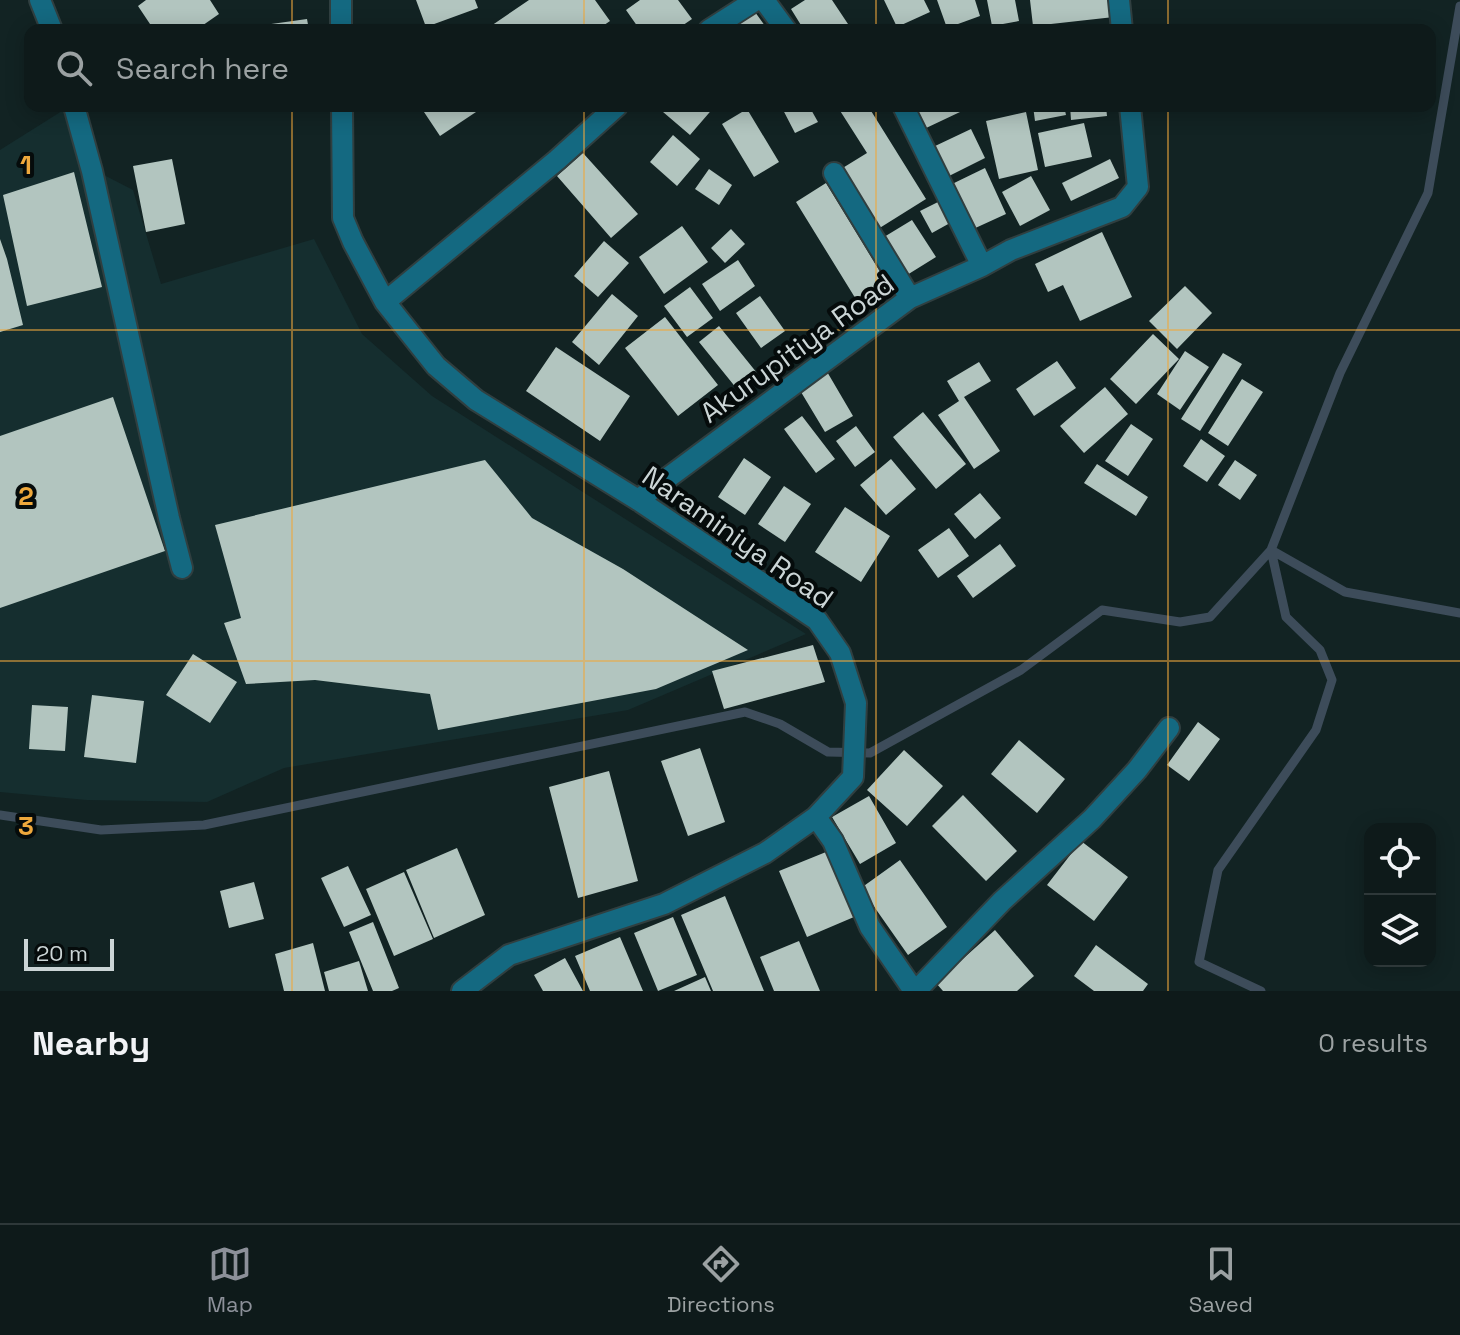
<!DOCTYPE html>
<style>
body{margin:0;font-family:"Space Grotesk",sans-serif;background:#172323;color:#f1f3f6}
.controls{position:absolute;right:24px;bottom:24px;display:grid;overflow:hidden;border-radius:16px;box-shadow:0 4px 20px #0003}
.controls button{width:72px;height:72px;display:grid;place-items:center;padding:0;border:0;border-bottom:2px solid #2e3839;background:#0e1a1a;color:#f1f3f6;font:40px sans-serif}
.scale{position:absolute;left:24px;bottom:20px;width:90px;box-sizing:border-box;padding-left:8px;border:4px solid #cbd5d6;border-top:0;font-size:22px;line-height:28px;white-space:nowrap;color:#cbd5d6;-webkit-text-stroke:6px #050b0b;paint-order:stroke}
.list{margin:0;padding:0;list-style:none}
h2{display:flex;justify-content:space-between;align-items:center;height:104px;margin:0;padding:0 32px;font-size:34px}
h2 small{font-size:26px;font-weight:400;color:#9ba1a2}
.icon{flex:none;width:44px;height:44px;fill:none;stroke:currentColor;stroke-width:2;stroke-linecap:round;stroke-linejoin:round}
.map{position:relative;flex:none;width:1460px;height:991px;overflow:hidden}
.search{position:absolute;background:#0e1a1a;box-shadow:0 4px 20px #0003;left:24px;right:24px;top:24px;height:88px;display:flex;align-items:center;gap:20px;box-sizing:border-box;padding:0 28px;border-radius:16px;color:#9ba1a2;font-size:30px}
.sheet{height:232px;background:#0e1a1a}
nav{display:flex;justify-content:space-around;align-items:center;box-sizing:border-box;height:112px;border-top:2px solid #2e3839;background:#0e1a1a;font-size:22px;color:#9ba1a2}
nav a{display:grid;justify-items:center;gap:4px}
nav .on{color:#8c9099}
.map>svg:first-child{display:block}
</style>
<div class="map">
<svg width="1460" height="991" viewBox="0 0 1460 991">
<rect width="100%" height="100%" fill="#122323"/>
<path fill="#152e2f" d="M70,106l28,66 35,18 28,94 153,-45 48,95 70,62 374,238 -178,76 -344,58 -77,34 -120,-2 -87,-8v-642z"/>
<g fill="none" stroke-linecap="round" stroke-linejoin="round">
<path stroke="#3d4c5a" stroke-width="9" d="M1271,550l74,42 115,21
M0,815l101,15 103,-5 541,-113 35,12 48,28 42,1 151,-83 81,-60 78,12 30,-5 61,-67 69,-177 88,-180 32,-187
M1261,991l-62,-29 19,-92 98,-140 16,-50 -12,-30 -34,-33 -15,-67"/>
</g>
<path fill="#b2c5bf" d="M146,0h64l9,14 -23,16h-42l-16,-24z
M416,0h59l3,8 -52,19z
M529,0h66l15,21 -13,9h-112z
M640,0h38l14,19 -16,11h-36l-14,-20z
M805,0h27l16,24 -9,6h-35l-13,-21z
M884,0h40l6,12 -33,15z
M937,0h38l5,16 -33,12z
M987,0h28l4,21 -27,5z
M1030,0h82l2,17 -81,9z
M755,12l13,18h-38z
M307,19l2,11h-51l-1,-4z
M420,106h65l-45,30z
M656,106h59l-25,29z
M781,106h28l9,16 -23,11z
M837,106h31l58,93 -48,30 -37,-60 26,-16z
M914,106h44l2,6 -36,17z
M1033,106h31l2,9 -31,6z
M1070,106h36l1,10 -36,4z
M747,109l32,53 -25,15 -32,-53z
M1026,112l12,58 -39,9 -13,-58z
M1084,123l8,34 -47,10 -7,-34z
M971,129l14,29 -38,19 -14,-30z
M673,135l27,24 -23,27 -27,-24z
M583,153l55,61 -27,24 -54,-62z
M172,159l13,65 -39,8 -13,-66z
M1110,159l9,19 -48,23 -9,-18z
M985,168l21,46 -35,16 -21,-45z
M709,169l23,16 -13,20 -24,-16z
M74,172l28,115 -75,19 -24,-111z
M1031,176l19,34 -30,16 -18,-34z
M826,183l66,108 -30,18 -66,-107z
M938,202l12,21 -18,10 -12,-22z
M912,220l24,37 -29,18 -23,-38z
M682,226l26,36 -44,32 -25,-37z
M731,229l14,15 -20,19 -14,-15z
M1102,232l30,65 -52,24 -17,-36 -15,7 -13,-28z
M0,239l7,20 16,66 -23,7z
M604,241l25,22 -31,34 -24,-21z
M738,260l17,26 -35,25 -18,-27z
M1185,286l27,27 -35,36 -28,-28z
M690,287l23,31 -26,19 -23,-31z
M612,294l26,22 -39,49 -27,-23z
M760,296l25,35 -24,17 -25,-35z
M665,317l53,68 -40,31 -53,-68z
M719,326l38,47 -20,16 -38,-47z
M1153,334l26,25 -43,45 -26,-25z
M556,347l74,49 -30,45 -74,-50z
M1185,351l24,16 -29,43 -23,-16z
M1223,353l19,11 -42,67 -19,-12z
M1057,361l19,27 -42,28 -18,-27z
M979,362l12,19 -27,16 36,54 -26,18 -36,-54 21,-14 -12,-20z
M826,370l27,46 -28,16 -27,-45z
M1242,379l21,13 -35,54 -20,-13z
M1105,387l23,27 -44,39 -24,-27z
M113,397l52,154 -165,57v-172z
M923,412l43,52 -30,25 -43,-52z
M802,416l33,43 -19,14 -32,-44z
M1131,424l22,15 -25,37 -23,-15z
M856,426l19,26 -20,15 -19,-26z
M1201,439l24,17 -18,26 -24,-16z
M744,458l27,19 -26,38 -27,-18z
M891,459l25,30 -30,26 -26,-30z
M485,460l47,58 91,51 125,81 -92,39 -218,41 -8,-36 -115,-14 -69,4 -22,-61 17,-5 -26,-93z
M1235,460l22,15 -17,25 -22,-15z
M1097,464l51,33 -12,19 -52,-33z
M784,486l27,18 -26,38 -27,-18z
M980,493l21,25 -26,21 -21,-25z
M845,507l45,29 -29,46 -46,-30z
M949,528l20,28 -31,22 -20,-28z
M1000,544l16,22 -43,32 -16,-22z
M813,645l12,37 -101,27 -12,-38z
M193,654l44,28 -27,41 -44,-28z
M92,695l52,6 -8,62 -52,-6z
M32,705l36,2 -3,44 -36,-2z
M1198,722l22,17 -31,42 -22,-16z
M1019,740l46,39 -28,34 -46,-39z
M700,748l25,74 -37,14 -27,-75z
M904,750l39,36 -36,40 -40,-36z
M609,771l29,110 -60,17 -29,-111z
M963,795l54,56 -31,30 -54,-55z
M869,796l27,47 -36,21 -28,-47z
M1081,841l47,36 -34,44 -47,-36z
M457,848l28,67 -51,23 -28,-68z
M826,852l28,65 -47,20 -28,-66z
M900,860l47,67 -39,28 -47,-67z
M348,866l23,49 -27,12 -23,-49z
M404,872l29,67 -39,17 -28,-67z
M254,882l10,37 -35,9 -9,-37z
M725,896l39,95h-51l-32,-76z
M673,917l24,58 -39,16 -24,-58z
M373,922l26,66 -7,3h-19l-24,-59z
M995,930l39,46 -17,15h-74l-7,-8z
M620,937l23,54h-53l-15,-35z
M799,941l21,50h-46l-14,-34z
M313,943l12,48h-41l-9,-37z
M1096,945l52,39 -5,7h-49l-20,-15z
M565,958l18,33h-40l-9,-16z
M359,961l9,30h-39l-5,-19z
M705,977l6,14h-37z"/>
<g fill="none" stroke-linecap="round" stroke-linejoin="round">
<g stroke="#303f40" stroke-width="24">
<path id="minor" d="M40,0l12,30
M341,0v30
M764,0l22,30
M1119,0l3,30
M709,30l47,-30
M74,106l18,65 77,347 13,50
M342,106l1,112 10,24 32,60 51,64 40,34 162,100 179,120 23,33 16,50 -3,74 -37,40 -51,36 -101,51 -155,51 -47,36
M903,106l79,160
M834,173l76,125
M385,302l172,-142 60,-54
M638,500l272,-202 72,-32 29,-16 111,-43 16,-20 -8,-81
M816,817l17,24 37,86 44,64
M916,991l86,-90 90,-82 45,-49 32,-42"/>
</g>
<use href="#minor" stroke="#146981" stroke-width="20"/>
</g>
<path fill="none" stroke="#eea83c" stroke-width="2" stroke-opacity="0.55" d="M292,0v30M584,0v30M876,0v30M1168,0v30M292,106v885M584,106v885M876,106v885M1168,106v885M0,330h1460M0,661h1460"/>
<g text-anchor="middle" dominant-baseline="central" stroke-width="8" stroke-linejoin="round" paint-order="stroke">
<g font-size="28" fill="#cbd5d6" stroke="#050b0b">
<text transform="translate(797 348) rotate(-36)">Akurupitiya Road</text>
<text transform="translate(738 537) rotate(35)">Naraminiya Road</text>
</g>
</g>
<g font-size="26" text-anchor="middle" font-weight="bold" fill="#eea83c" stroke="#050b0b" stroke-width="8" stroke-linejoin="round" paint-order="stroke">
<text x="26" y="174">1</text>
<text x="26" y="505">2</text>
<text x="26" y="835">3</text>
</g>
</svg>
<div class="controls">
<button><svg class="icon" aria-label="locate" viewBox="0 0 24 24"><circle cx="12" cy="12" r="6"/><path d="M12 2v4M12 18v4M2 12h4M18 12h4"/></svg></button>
<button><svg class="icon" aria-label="layers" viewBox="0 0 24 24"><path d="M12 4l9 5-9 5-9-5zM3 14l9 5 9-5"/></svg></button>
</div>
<div class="scale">20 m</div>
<div class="search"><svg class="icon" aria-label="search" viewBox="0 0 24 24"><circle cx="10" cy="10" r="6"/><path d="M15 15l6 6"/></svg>Search here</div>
</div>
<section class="sheet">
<h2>Nearby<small>0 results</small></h2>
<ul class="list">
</ul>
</section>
<nav>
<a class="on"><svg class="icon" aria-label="map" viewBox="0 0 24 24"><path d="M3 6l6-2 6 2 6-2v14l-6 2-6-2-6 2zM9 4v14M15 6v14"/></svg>Map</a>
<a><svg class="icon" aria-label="directions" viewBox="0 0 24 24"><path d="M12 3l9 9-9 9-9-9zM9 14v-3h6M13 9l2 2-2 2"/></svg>Directions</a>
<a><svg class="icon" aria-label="saved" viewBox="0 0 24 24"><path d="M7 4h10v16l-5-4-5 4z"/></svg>Saved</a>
</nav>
